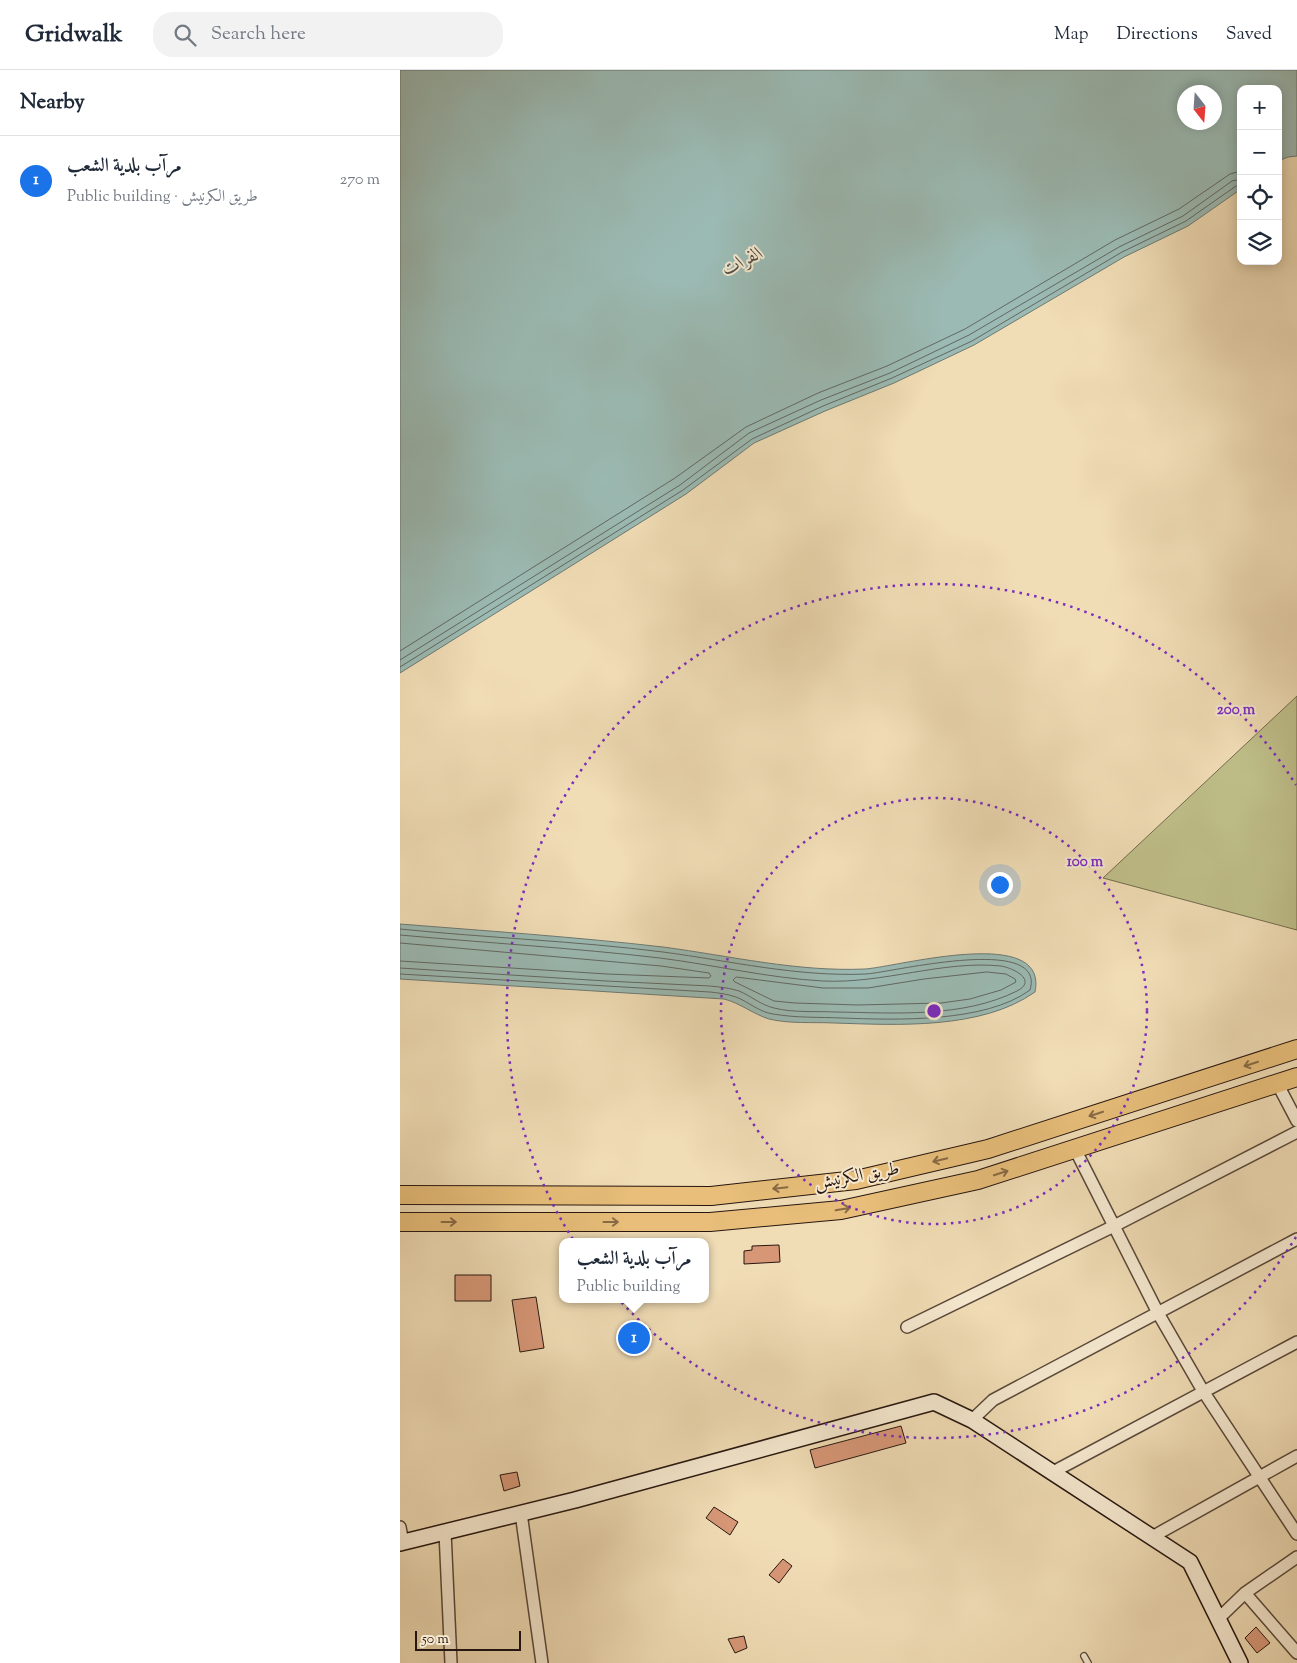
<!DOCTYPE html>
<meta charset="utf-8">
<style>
body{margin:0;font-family:"Sorts Mill Goudy",Amiri,serif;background:#f2f2f3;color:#1f2937}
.controls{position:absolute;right:15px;top:15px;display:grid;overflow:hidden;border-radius:10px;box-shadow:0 2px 12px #0003}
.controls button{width:45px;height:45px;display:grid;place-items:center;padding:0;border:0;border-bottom:1px solid #e0e1e3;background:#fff;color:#1f2937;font:25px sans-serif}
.compass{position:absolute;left:777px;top:15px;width:45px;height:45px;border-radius:50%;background:#fff;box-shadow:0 2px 12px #0003;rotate:163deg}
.scale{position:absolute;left:15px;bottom:12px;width:106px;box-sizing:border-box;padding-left:5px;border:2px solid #271710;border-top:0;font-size:14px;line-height:18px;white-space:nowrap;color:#271710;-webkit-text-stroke:4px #f5e8cf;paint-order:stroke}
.you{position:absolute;left:599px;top:814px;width:18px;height:18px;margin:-12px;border:4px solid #fff;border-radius:50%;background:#1a73e8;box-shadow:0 0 0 8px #1a73e833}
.badge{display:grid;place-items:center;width:32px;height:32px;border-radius:50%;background:#1a73e8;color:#fff;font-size:16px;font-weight:700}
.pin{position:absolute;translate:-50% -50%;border:2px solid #fff;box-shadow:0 1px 5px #0006}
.popup{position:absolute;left:159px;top:1168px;width:150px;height:65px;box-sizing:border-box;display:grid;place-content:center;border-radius:10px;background:#fff;filter:drop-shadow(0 1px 4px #0005);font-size:16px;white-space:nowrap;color:#747a83}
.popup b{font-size:19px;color:#1f2937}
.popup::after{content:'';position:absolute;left:50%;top:100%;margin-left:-10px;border:10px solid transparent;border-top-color:#fff}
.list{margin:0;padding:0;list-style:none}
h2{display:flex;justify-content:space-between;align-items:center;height:65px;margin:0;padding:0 20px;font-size:21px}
h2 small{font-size:16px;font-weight:400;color:#747a83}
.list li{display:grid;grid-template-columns:32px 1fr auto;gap:15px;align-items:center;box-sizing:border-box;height:90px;padding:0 20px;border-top:1px solid #e0e1e3}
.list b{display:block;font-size:19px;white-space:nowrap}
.list p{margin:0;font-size:16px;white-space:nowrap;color:#747a83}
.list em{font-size:16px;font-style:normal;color:#747a83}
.icon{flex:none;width:28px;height:28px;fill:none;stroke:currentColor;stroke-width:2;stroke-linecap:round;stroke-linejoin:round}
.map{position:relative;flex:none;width:897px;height:1593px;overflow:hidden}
header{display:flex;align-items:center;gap:30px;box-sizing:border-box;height:70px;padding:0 25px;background:#fff;border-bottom:1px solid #e0e1e3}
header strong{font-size:24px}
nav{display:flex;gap:28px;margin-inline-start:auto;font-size:18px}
.search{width:350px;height:45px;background:#f2f2f3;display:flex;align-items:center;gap:12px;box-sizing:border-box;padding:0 18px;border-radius:20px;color:#747a83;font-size:19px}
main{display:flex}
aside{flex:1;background:#fff}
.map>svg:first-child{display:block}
</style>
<header>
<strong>Gridwalk</strong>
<div class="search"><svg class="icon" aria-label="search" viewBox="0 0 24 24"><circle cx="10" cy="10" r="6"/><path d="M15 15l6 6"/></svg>Search here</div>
<nav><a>Map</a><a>Directions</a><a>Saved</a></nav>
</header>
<main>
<aside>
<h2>Nearby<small></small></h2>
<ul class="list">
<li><span class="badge">1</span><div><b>مرآب بلدية الشعب</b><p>Public building · طريق الكرنيش</p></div><em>270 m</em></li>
</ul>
</aside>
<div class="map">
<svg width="897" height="1593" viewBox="0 0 897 1593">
<rect width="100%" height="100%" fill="#f0dcb5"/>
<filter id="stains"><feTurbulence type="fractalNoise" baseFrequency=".004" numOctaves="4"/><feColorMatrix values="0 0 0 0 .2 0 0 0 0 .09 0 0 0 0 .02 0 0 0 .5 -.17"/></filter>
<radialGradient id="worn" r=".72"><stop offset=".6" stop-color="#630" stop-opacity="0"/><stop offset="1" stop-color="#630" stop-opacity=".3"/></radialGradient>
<path fill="#bfbf8a" stroke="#736b4d" d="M897,626v234l-194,-52z"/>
<path fill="#9bbab3" stroke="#6d7972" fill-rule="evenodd" d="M0,0h897v86l-9,1 -10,4v-72h-37v100l-53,37 -64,31 -150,88 -80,38 -69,28 -71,32 -68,51 -286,179zM784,22h30v30h-30z
M0,854c88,7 176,13 263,23 68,9 134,25 202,22 32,-2 184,-45 170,23 -54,38 -138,33 -201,31 -21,-1 -44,1 -65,-4 -16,-5 -29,-16 -45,-20l-324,-20z"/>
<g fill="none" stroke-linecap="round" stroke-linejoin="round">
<path stroke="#616862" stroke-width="1" d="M0,581l275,-173 71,-51 72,-34 69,-27 78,-37 150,-89 64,-31 51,-35 11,-3
M0,590l280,-175 69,-52 72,-33 69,-27 79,-38 150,-88 64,-31 49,-35 9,-2
M0,597l283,-177 69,-51 71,-33 69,-28 80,-37 150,-89 64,-31 50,-35 5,-1
M0,859c88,9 176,12 263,23 68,9 134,25 203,22 23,-1 181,-41 164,16 -45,33 -134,30 -188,28 -23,-1 -46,0 -69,-4 -14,-2 -24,-12 -37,-17 -9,-3 -17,-4 -26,-5l-310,-18
M0,865c87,8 174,13 260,23 55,7 108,20 163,23 60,3 120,-21 178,-15 12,2 37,14 16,25 -54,27 -122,22 -181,21 -20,-1 -42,1 -62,-4 -13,-3 -23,-12 -35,-17 -9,-3 -19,-4 -29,-5l-104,-5 -206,-13
M0,873l261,23 48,7 2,3 -2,2 -102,-4 -207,-13
M587,902l19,2 9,5 1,3 -15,8 -31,9 -29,4 -83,2 -63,-2 -21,-2 -39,-19 -2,-2 3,-3 87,11h45l56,-9z"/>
</g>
<path fill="#d79777" stroke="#271710" d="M379,1175l1,17 -36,2v-13l8,-1v-4z
M55,1205h36v26h-36z
M136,1227l8,51 -24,4 -8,-52z
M501,1356l5,17 -91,25 -5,-18z
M117,1402l3,14 -16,5 -4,-16z
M314,1437l24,15 -8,13 -24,-17z
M383,1489l9,7 -13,17 -10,-8z
M856,1557l14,16 -13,10 -12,-15z
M344,1566l3,12 -12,5 -7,-14z"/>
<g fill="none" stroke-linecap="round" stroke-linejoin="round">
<g stroke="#594839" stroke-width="8">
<path id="lane" d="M684,1586l4,7"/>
</g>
<g stroke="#594839" stroke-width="14">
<path id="street" d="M877,1013l20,38
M675,1079l83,164 45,78 94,143
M507,1257l207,-101 183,-94
M572,1350l21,-20 304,-161
M653,1402l244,-130
M121,1443l21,150
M0,1457l3,16
M45,1462l6,131
M752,1467l145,-81
M845,1523l52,60
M818,1549l27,-26 52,-36"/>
</g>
<g stroke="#271710" stroke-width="18">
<path id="secondary" d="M0,1473l175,-43 359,-98 38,18 218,142 50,101"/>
</g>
<g stroke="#271710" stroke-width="20">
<path id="primary" d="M0,1125l311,1 145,-16 132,-31 309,-100
M0,1152h310l131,-12 137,-30 319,-103"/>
</g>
<use href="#lane" stroke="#f5e8cf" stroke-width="5.5"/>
<use href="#street" stroke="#f5e8cf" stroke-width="11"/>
<use href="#secondary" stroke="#f5e8cf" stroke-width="15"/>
<use href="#primary" stroke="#e8be7a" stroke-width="18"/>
</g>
<defs><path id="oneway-shaft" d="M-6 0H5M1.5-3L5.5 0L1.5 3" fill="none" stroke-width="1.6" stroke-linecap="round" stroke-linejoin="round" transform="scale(1.25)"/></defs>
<g stroke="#886a45">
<use href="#oneway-shaft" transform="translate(851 994) rotate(162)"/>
<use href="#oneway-shaft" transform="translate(696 1044) rotate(162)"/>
<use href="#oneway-shaft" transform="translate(540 1090) rotate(167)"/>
<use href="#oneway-shaft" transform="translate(601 1103) rotate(-18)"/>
<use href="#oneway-shaft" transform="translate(380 1118) rotate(174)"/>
<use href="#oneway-shaft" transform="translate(443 1139) rotate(-10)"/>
<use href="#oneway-shaft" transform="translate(49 1152)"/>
<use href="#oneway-shaft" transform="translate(211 1152)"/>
</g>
<g fill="none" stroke="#7b2cbf" stroke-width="2.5" stroke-dasharray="2.5 5">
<circle cx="534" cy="941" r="213"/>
<path d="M896 1167A427 427 0 1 1 896 715"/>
</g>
<g text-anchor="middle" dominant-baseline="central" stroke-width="4" stroke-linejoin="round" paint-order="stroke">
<g font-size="18" fill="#271710" stroke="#f5e8cf">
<text transform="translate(457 1107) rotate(-10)">طريق الكرنيش</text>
</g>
<g font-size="19" font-style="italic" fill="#505049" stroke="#f5e8cf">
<text transform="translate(343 192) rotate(-27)">الفرات</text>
</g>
</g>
<circle cx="534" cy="941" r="8" fill="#7b2cbf" stroke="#f5e8cf" stroke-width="2.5"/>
<g font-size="15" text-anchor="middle" font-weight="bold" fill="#7b2cbf" stroke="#f5e8cf" stroke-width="4" stroke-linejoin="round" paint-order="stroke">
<text x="836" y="644">200 m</text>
<text x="685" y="796">100 m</text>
</g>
<rect width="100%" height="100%" filter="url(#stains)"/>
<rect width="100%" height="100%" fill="url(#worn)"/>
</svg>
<div class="controls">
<button>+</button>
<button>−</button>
<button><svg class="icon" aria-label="locate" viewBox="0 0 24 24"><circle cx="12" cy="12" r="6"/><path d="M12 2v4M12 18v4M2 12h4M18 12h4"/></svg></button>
<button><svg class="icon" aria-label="layers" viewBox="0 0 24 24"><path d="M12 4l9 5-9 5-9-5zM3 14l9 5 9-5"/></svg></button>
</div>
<svg class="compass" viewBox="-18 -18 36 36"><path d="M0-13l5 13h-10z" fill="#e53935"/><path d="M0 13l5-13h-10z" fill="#747a83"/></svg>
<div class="scale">50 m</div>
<div class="you"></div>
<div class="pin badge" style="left:234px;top:1268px">1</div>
<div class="popup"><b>مرآب بلدية الشعب</b>Public building</div>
</div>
</main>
